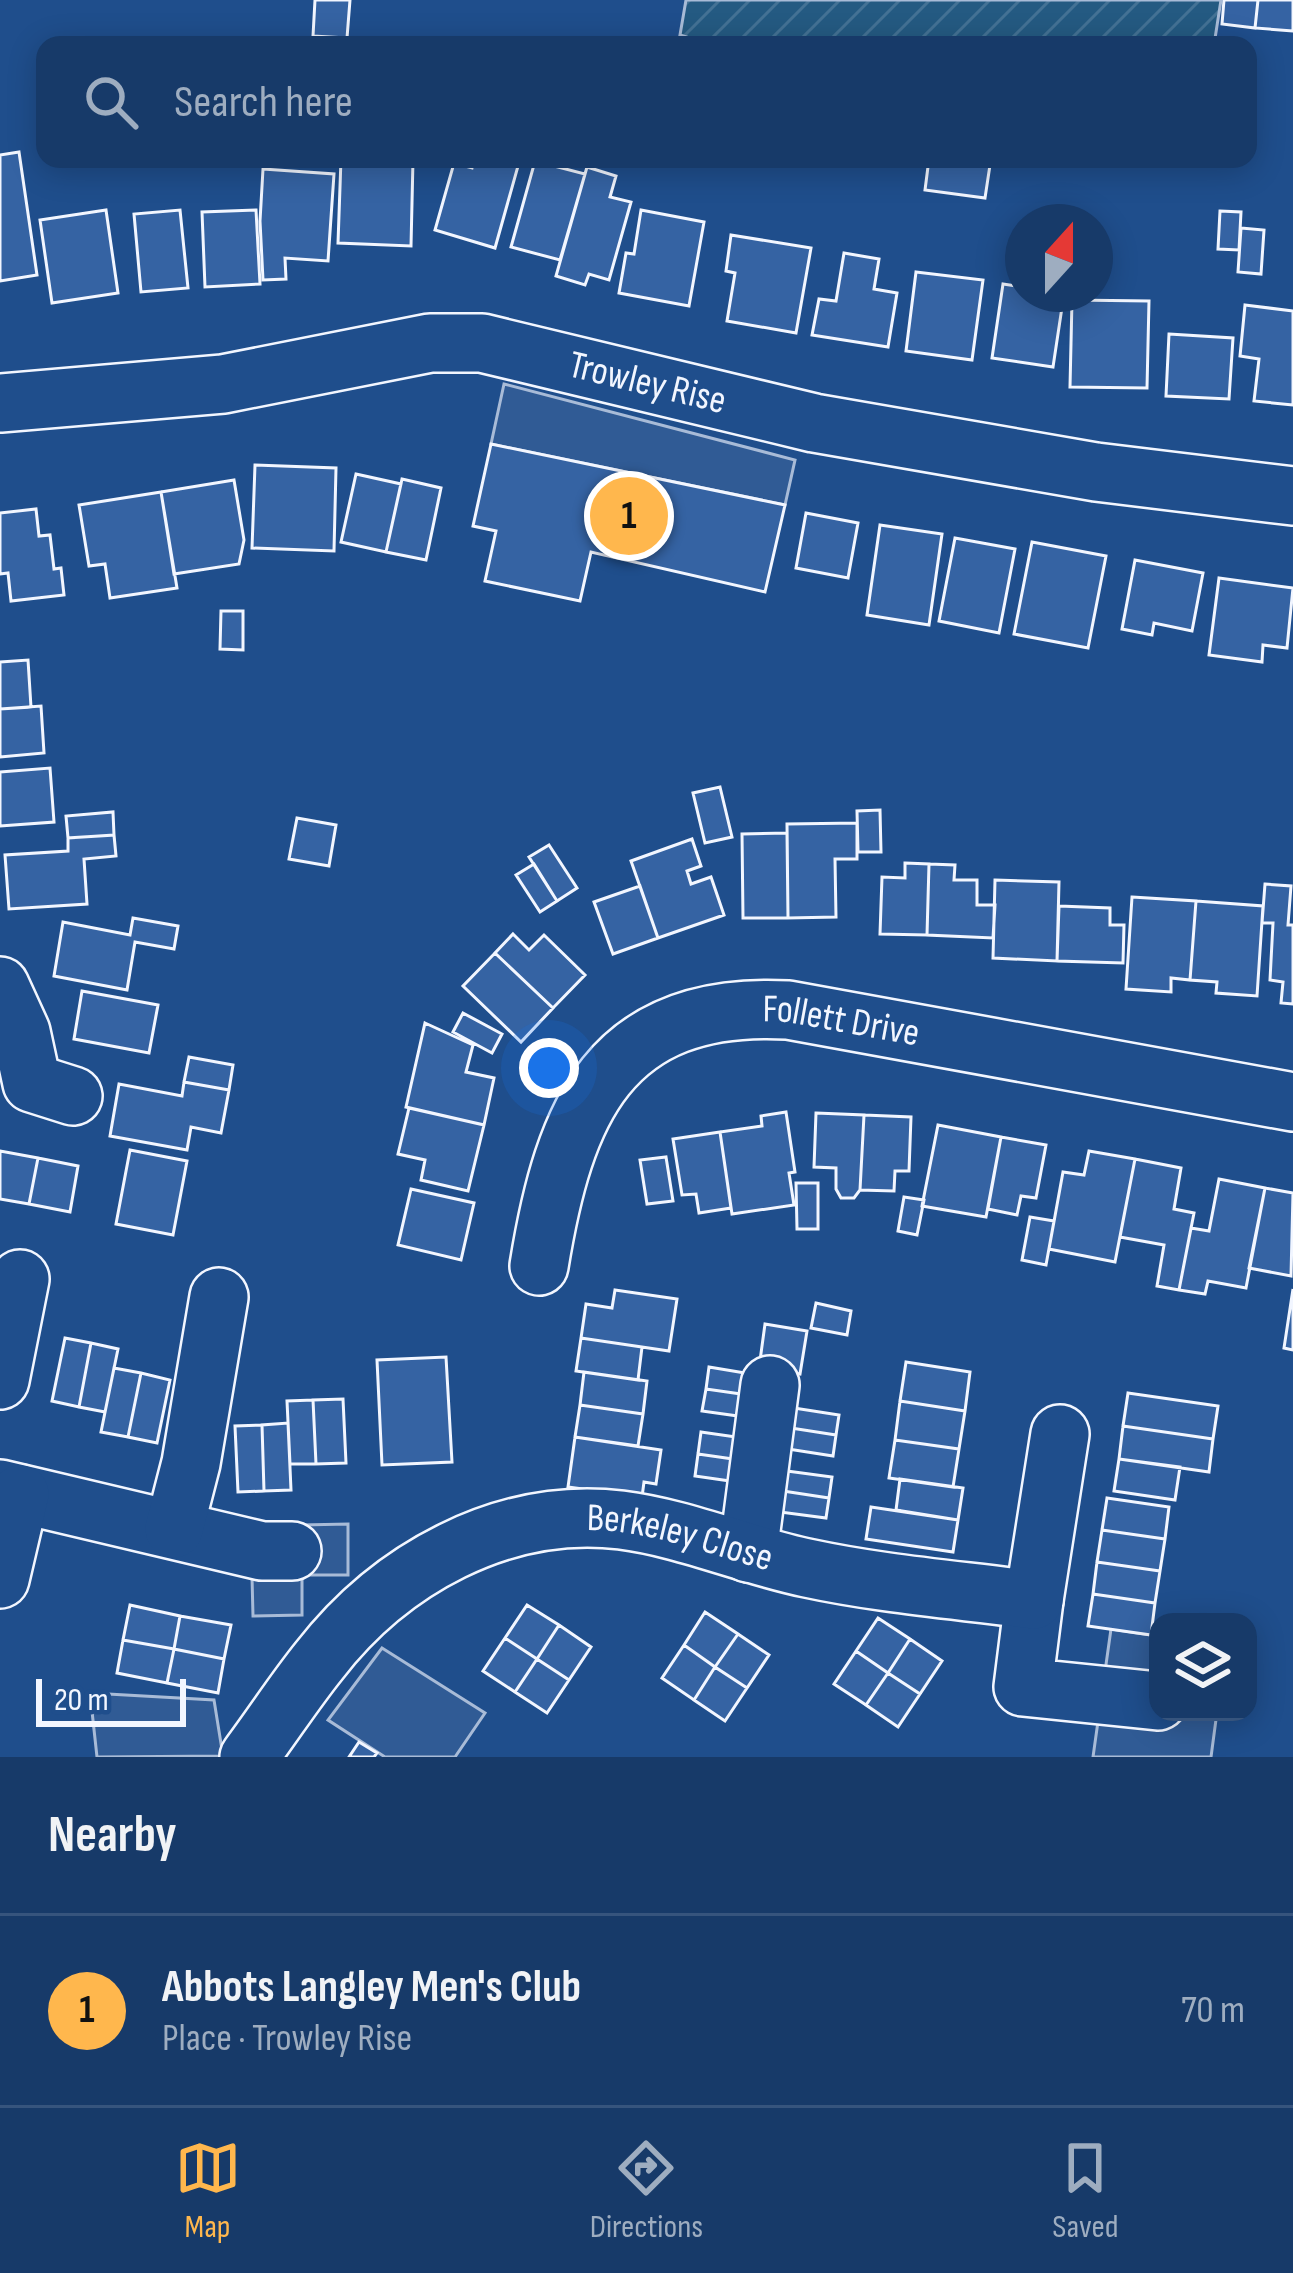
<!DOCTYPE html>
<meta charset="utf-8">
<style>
body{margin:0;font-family:"Sofia Sans Condensed",sans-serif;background:#244571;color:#f1f3f6}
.controls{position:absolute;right:36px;bottom:36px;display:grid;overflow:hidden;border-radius:24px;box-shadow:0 6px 30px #0003}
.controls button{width:108px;height:108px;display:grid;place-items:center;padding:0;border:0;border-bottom:3px solid #36547d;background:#173a69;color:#f1f3f6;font:60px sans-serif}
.compass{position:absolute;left:1005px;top:204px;width:108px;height:108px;border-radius:50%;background:#173a69;box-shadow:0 6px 30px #0003;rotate:21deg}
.scale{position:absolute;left:36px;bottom:30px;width:150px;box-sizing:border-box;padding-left:12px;border:6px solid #f2f6ff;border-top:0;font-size:33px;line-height:42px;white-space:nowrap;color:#f2f6ff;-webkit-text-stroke:9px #1f4e8c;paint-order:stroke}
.you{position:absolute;left:549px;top:1068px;width:42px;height:42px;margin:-30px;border:9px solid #fff;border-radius:50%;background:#1a73e8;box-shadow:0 0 0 18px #1a73e833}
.badge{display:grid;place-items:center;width:78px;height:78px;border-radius:50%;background:#ffb74d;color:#111;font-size:39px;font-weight:700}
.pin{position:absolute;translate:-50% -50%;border:6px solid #fff;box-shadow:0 3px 12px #0006}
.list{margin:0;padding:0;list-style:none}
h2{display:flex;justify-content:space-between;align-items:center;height:156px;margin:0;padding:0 48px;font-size:51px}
h2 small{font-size:39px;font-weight:400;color:#9eadc0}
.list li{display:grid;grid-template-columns:78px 1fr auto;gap:36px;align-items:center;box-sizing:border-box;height:192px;padding:0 48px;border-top:3px solid #36547d}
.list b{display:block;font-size:45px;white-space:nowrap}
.list p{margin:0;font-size:39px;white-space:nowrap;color:#9eadc0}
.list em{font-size:39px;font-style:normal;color:#9eadc0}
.icon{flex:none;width:66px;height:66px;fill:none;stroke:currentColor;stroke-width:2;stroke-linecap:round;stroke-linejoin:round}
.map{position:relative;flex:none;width:1293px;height:1757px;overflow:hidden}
.search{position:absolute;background:#173a69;box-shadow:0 6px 30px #0003;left:36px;right:36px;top:36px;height:132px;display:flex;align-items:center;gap:30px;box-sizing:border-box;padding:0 42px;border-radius:24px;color:#9eadc0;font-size:45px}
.sheet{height:348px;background:#173a69}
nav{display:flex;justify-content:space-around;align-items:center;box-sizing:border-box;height:168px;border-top:3px solid #36547d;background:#173a69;font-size:33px;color:#9eadc0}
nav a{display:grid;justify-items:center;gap:6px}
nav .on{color:#ffb74d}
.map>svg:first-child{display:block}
</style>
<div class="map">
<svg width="1293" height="1757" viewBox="0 0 1293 1757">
<defs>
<pattern id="garden-furrows" width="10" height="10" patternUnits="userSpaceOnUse" patternTransform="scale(3)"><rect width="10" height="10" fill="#245a82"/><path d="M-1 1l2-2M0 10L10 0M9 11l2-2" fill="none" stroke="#447295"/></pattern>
</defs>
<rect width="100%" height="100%" fill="#1f4e8c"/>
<path fill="url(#garden-furrows)" stroke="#a8bbd7" stroke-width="3" d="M686,0h535l-7,45h-502l-32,-10z"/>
<path fill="#305b95" stroke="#a8bbd7" stroke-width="3" d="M504,384l291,76 -10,45 -294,-61z
M348,1524v51h-46v40l-49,1 -1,-39 49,-52z
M1111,1629l47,7v76h59l-6,45h-118z
M382,1648l103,65 -30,44h-70l-57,-37z
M90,1693l124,7 9,56 -126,1z"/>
<path fill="#3563a3" stroke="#f2f6ff" stroke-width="3" d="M315,0h35l-3,38 -34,-2z
M1224,0h34l-3,28 -33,-4z
M1258,0h35v31l-38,-3z
M19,152l18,123 -37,6v-126z
M341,159l72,1 -2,86 -73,-3z
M474,159h46l-25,89 -60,-18 19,-67 18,5z
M929,159l61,6 -5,33 -60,-8z
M535,161l50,13 -25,86 -49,-13z
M587,167l29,9 -6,21 21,5 -22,78 -20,-6 -4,11 -29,-9z
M263,169l71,5 -6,87 -43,-3 1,21 -23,1 -3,-59z
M106,210l12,83 -66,10 -12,-83z
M180,210l8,78 -47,4 -7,-78z
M256,210l4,74 -55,3 -3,-75z
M641,210l63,12 -15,84 -70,-13 7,-40 8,1z
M1220,211l21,1 -2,38 -21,-1z
M1241,228l23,2 -3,44 -23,-2z
M731,235l80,13 -15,85 -69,-12 8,-48 -9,-2z
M844,253l35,6 -5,30 23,4 -9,54 -76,-12 7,-36 17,2z
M916,272l67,8 -11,80 -66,-9z
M1003,284l20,3v7h41l-11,73 -61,-9z
M1072,300l77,1 -2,87 -77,-1z
M1245,305l48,6v94l-39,-4 5,-42 -19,-3z
M1169,334l64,4 -4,61 -63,-3z
M491,444l294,61 -20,87 -174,-40 -11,49 -95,-20 11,-50 -23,-5z
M255,465l81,3 -2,83 -82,-3z
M356,474l45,10 -15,68 -45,-10z
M402,479l39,9 -15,72 -40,-8z
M234,480l10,60 -5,24 -65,10 -13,-82z
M161,492l16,96 -67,10 -5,-34 -16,2 -10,-61z
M36,509l3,27 11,-1 4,34 7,-1 3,27 -53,6 -3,-28 -8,1v-61z
M806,513l52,10 -10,55 -52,-10z
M880,525l62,9 -13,91 -62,-10z
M955,538l60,11 -16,84 -60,-12z
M1032,542l74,14 -18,92 -74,-14z
M1135,560l68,13 -11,58 -38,-8 -2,12 -30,-6z
M1219,578l74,10 -6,60 -24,-3 -1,17 -53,-7z
M221,611h22v39l-23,-1z
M28,660l3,47 -31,2v-47z
M41,706l3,47 -44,4v-48z
M50,768l4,54 -54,4v-54z
M720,787l12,50 -27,6 -12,-50z
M880,810l1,42h-23l-1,-41z
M113,812l1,23 -46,3 -2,-22z
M297,818l39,7 -7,41 -40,-7z
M857,823v36h-22l1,58 -48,1 -1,-94z
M787,833l1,85h-45l-1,-84z
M114,835l2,21 -32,3 3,45 -78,5 -4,-54 63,-4v-13z
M692,839l9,27 -14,5 4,13 20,-7 13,38 -66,23 -27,-77z
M549,845l28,43 -20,13 -28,-44z
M905,863l24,1 -2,71 -47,-1 2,-57 23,1z
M534,864l23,37 -17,11 -24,-37z
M929,864l26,1 -1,15h23v25h18l-2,33 -66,-3z
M995,880l64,2 -2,79 -64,-3z
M1265,884l26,2 -3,39h5v79l-12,-1 2,-21 -13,-2 3,-57h-11z
M640,886l18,52 -45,16 -19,-52z
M1132,897l64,4 -6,79 -19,-2v14l-45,-3z
M1196,901l67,5 -6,90 -41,-3 1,-11 -27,-2z
M1059,906l51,2v17h14l-1,38 -66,-2z
M133,918l45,8 -4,23 -39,-7 -8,48 -73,-14 9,-54 67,13z
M513,934l16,16 15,-15 41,40 -32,33 -58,-55z
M495,953l58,55 -32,34 -58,-56z
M82,991l76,14 -9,48 -75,-14z
M463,1013l39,21 -10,19 -39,-21z
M425,1023l48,22 -7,27 28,6 -10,47 -78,-18z
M189,1057l44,8 -4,25 -45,-8z
M184,1082l45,8 -8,43 -30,-6 -4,23 -77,-14 9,-52 63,12z
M409,1108l75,17 -16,66 -47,-11 4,-20 -27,-6z
M786,1112l9,60 -6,1 5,32 -62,9 -12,-82 42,-6 -1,-10z
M816,1113l48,2 -4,75 -6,8h-13l-5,-9v-21l-22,-1z
M864,1115l47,2 -2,54h-14l-1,20 -34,-1z
M938,1125l63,12 -15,80 -64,-11z
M720,1132l11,76 -32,5 -3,-19 -14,1 -9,-56z
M1001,1137l45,8 -10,53 -15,-2 -4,19 -29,-6z
M130,1150l57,11 -14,74 -57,-11z
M0,1151l38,7 -9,46 -29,-5z
M1089,1151l46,8 -20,103 -66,-13 14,-77 21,3z
M666,1157l7,44 -26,3 -7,-44z
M38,1158l40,8 -8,46 -41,-8z
M1135,1159l46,9 -7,41 20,4 -15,77 -22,-4 7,-41 -44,-8z
M1219,1179l46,9 -19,100 -38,-7 -3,13 -26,-4 12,-62 18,3z
M796,1183h22v46h-21z
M1265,1188l28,5 -2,83 -42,-8z
M411,1189l63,14 -13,57 -63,-15z
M904,1197l20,3 -7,35 -19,-4z
M1030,1217l24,4 -8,44 -24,-5z
M1293,1289v61l-9,-2z
M615,1290l62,9 -8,52 -88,-13 5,-34 26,4z
M816,1303l35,8 -4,24 -36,-7z
M765,1324l42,7 -7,43 -41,-6z
M65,1338l26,5 -12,64 -27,-6z
M581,1338l61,9 -4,33 -62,-9z
M91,1343l27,6 -13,63 -26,-5z
M446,1357l6,105 -70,3 -5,-105z
M906,1362l64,10 -5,39 -65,-10z
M709,1367l42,7 -3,21 -42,-6z
M114,1368l27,5 -13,64 -27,-5z
M584,1372l63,9 -4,33 -63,-9z
M141,1373l29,7 -13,63 -29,-6z
M706,1389l42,6 -3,22 -43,-6z
M1128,1393l90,13 -5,33 -90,-13z
M343,1399l3,64 -30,1 -3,-64z
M313,1400l3,64h-26l-3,-63z
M900,1401l65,10 -6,38 -64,-9z
M580,1405l63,9 -5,32 -63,-9z
M794,1408l45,7 -3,20 -45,-7z
M288,1423l3,67 -27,1 -2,-66z
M262,1425l2,66 -26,1 -3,-66z
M1123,1426l90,13 -4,33 -90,-13z
M791,1428l45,7 -3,21 -45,-7z
M701,1432l42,6 -3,22 -42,-6z
M575,1437l86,13 -5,34 -12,-2 -2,15 -74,-10z
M895,1440l64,9 -6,38 -64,-9z
M698,1454l42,6 -3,22 -42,-6z
M1119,1459l61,8 -5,33 -61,-9z
M787,1471l45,6 -3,21 -46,-7z
M900,1479l63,9 -5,32 -62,-10z
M783,1491l46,7 -3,20 -46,-6z
M1107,1498l62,9 -4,32 -63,-9z
M871,1507l87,13 -5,32 -87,-13z
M1102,1530l63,9 -5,32 -63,-9z
M1097,1562l63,9 -5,32 -62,-9z
M1093,1594l62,9 -4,32 -63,-9z
M130,1605l50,11 -6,33 -51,-9z
M527,1605l32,20 -22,34 -32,-21z
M705,1612l33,22 -23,33 -31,-22z
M180,1616l51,9 -7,34 -50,-10z
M878,1618l32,21 -22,34 -32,-22z
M559,1625l32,22 -22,33 -32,-21z
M738,1634l31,21 -22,33 -32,-21z
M505,1638l32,21 -22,33 -32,-21z
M910,1639l32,22 -22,33 -32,-21z
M123,1640l51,9 -7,34 -50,-10z
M684,1645l31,22 -21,33 -32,-22z
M174,1649l50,10 -6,34 -51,-10z
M856,1651l32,22 -22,32 -32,-21z
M537,1659l32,21 -22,33 -32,-21z
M715,1667l32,21 -22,33 -31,-21z
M888,1673l32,21 -22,33 -32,-22z
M359,1742l18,11 -3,4h-25z"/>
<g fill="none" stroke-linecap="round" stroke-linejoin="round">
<g stroke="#f2f6ff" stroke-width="62">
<g id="minor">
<path id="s1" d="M0,403l223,-19 207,-41h52l332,80 282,49 197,24"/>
<path d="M0,986l21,46 11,51 41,13"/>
<path id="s2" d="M539,1266c25,-154 70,-266 249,-256l505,92"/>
<path d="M0,1380l20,-101"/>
<path d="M0,1489l262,62h30"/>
<path d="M174,1529l17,-66 28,-166"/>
<path d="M748,1553l22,-168"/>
<path d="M0,1579l20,-85"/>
<path d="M1034,1600l-11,87 135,14"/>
<path id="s3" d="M249,1757c24,-32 45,-65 70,-96 71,-92 184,-155 302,-141 63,8 124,35 186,48 74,16 152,22 227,32l26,-166"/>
</g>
</g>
<use href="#minor" stroke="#1f4e8c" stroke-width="57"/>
</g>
<g text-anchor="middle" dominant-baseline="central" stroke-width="9" stroke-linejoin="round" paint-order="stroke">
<g font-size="39" fill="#f2f6ff" stroke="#1f4e8c">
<text stroke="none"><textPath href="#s1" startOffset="657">Trowley Rise</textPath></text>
<text stroke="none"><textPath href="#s2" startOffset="459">Follett Drive</textPath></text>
<text stroke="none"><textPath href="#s3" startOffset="528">Berkeley Close</textPath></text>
</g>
</g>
</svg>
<div class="controls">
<button><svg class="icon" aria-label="layers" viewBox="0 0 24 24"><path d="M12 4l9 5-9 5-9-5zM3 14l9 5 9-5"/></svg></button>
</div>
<svg class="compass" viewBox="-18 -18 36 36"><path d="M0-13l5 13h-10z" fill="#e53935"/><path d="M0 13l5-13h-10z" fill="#9eadc0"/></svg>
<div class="scale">20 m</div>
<div class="you"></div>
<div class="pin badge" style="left:629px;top:516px">1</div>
<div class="search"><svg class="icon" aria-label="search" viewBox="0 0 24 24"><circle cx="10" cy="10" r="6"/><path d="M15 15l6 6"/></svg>Search here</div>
</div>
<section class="sheet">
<h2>Nearby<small></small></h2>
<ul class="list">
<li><span class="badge">1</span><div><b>Abbots Langley Men's Club</b><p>Place · Trowley Rise</p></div><em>70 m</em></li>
</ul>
</section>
<nav>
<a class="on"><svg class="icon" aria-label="map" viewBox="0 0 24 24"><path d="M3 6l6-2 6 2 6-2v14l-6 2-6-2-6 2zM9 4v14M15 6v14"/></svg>Map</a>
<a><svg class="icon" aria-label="directions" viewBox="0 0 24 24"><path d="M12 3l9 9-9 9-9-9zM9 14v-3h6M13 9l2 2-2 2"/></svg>Directions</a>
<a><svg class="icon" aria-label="saved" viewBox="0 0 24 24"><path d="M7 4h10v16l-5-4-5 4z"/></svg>Saved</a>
</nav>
